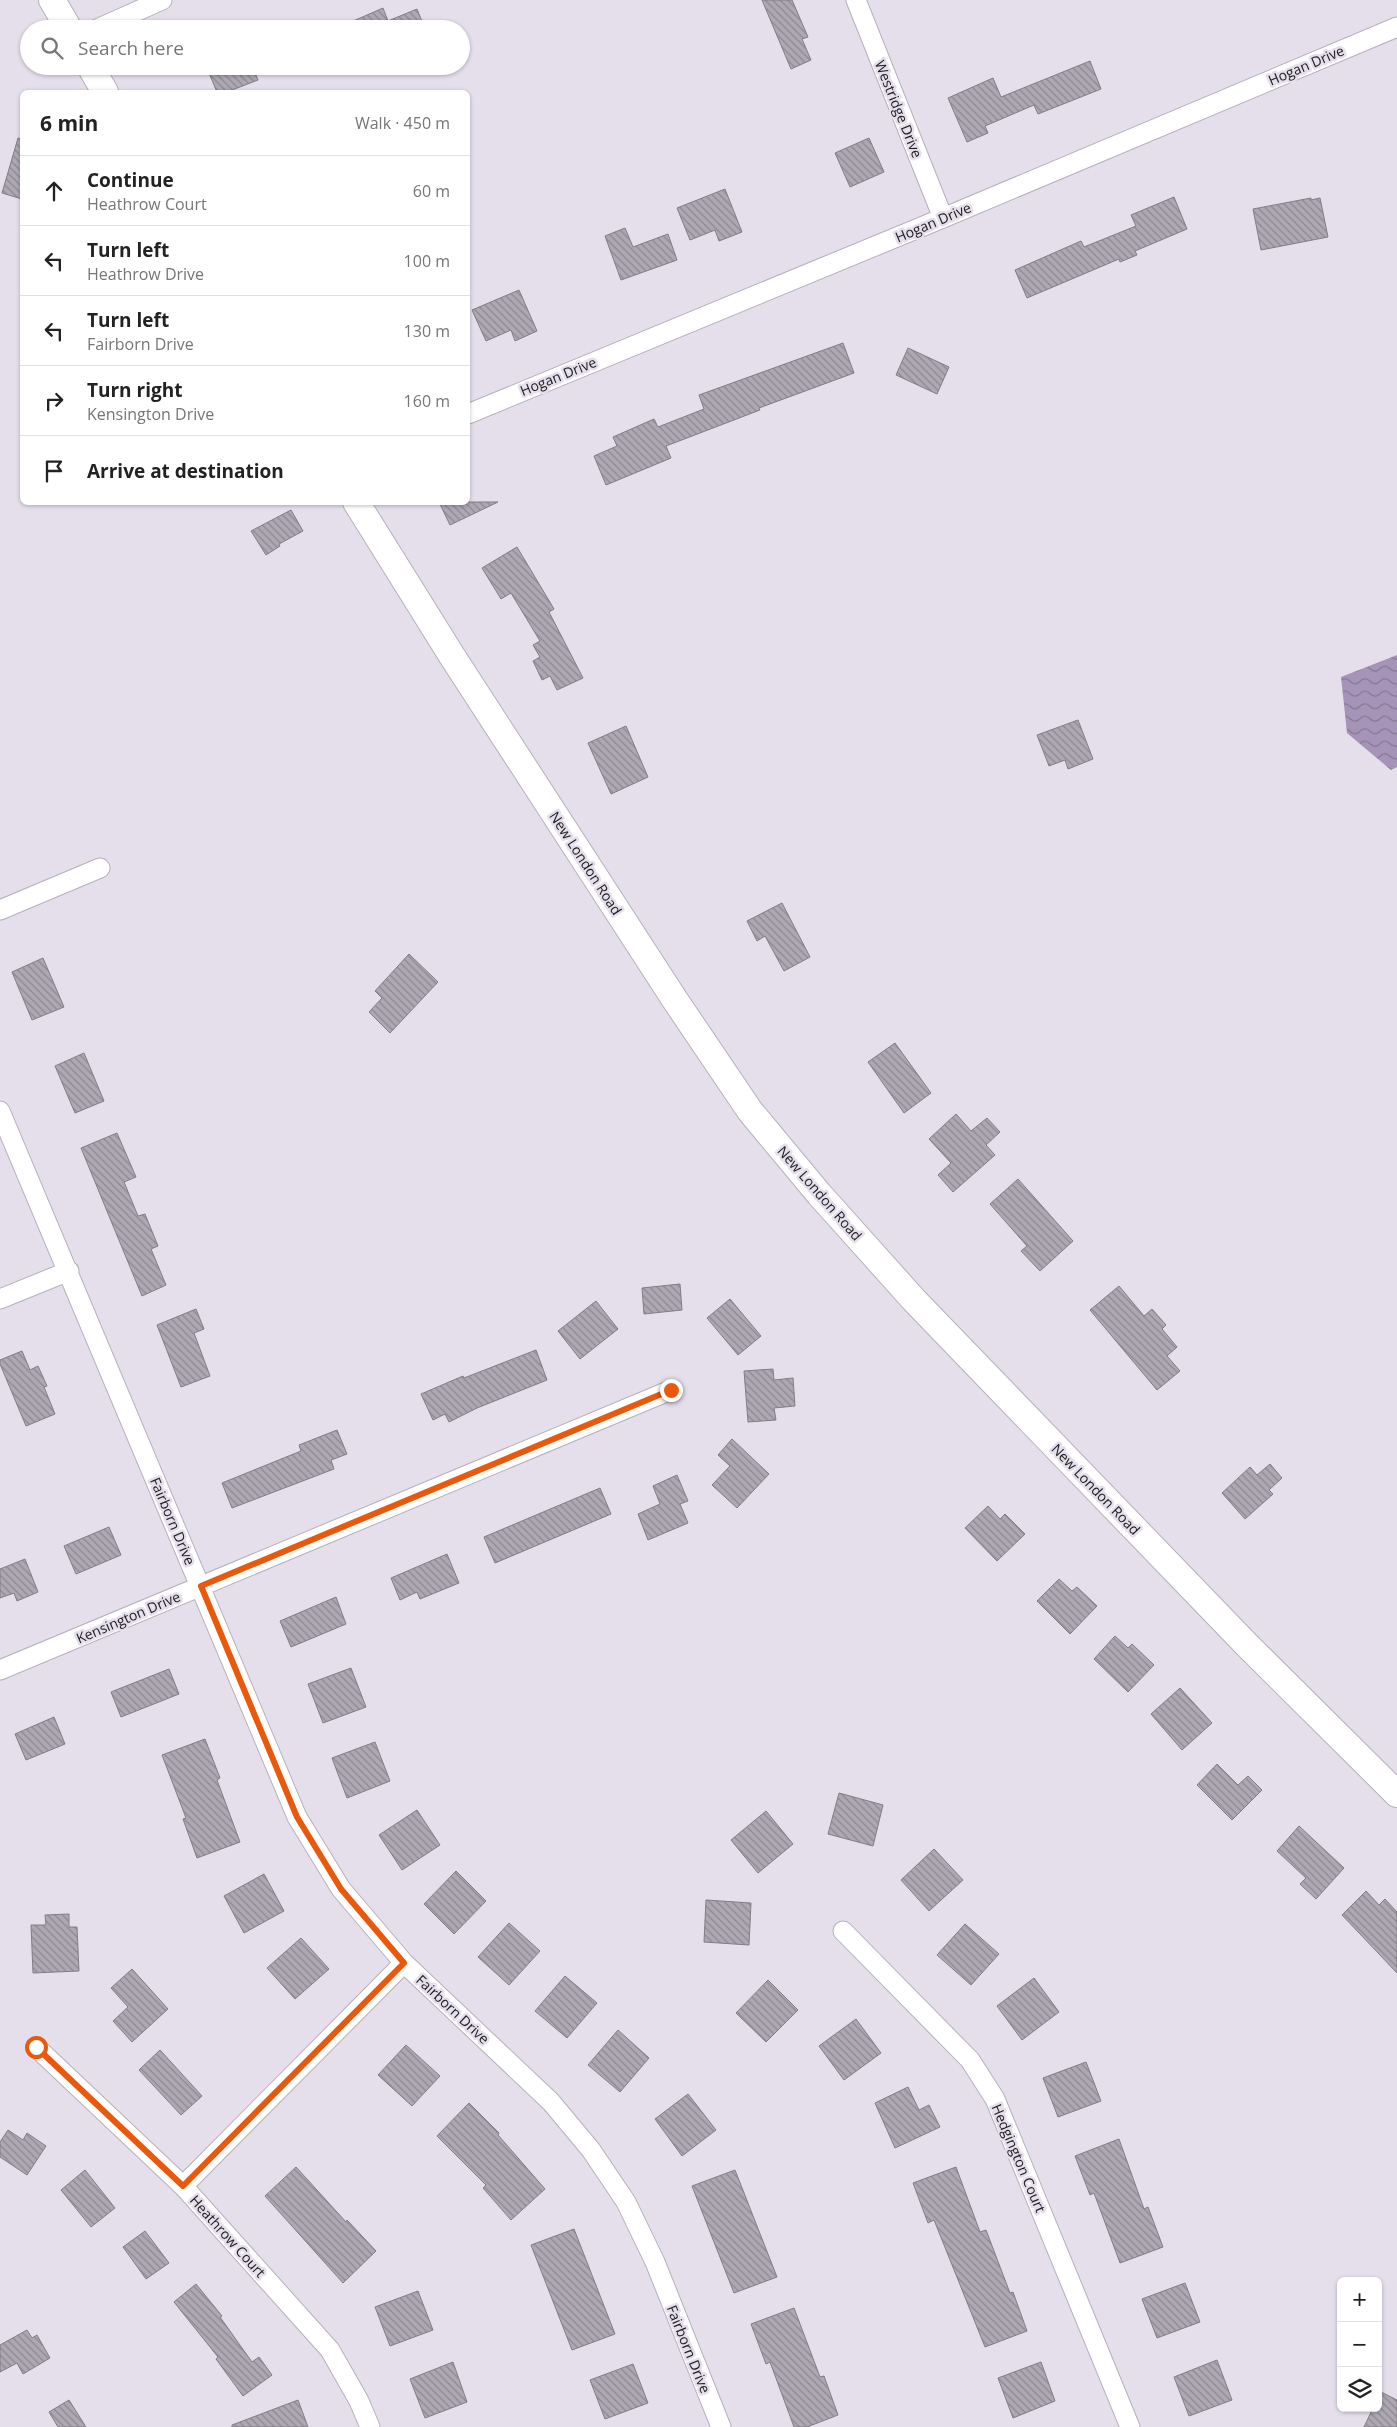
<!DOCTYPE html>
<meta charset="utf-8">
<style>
body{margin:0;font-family:"Open Sans",sans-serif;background:#f2f2f2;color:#222}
.controls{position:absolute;right:15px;bottom:15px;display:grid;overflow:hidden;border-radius:8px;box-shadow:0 1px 4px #0004}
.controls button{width:45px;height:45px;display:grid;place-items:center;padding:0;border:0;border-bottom:1px solid #e0e0e0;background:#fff;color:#222;font:25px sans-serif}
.stop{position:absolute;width:15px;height:15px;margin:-11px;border:4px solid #ea580c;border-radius:50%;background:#fff}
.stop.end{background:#ea580c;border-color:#fff;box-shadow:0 1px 5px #0008}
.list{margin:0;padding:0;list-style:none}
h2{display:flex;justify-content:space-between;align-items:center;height:65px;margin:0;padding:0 20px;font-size:21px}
h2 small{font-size:16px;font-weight:400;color:#767676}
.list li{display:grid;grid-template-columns:32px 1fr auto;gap:15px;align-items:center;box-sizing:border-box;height:70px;padding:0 20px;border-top:1px solid #e0e0e0}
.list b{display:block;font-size:19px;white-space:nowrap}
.list p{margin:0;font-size:16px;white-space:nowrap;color:#767676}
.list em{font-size:16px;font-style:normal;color:#767676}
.icon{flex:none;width:28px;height:28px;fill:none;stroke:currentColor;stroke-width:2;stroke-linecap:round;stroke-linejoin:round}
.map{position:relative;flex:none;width:1397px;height:2427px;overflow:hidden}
.search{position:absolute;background:#fff;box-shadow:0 1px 4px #0004;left:20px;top:20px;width:450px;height:55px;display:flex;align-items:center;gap:12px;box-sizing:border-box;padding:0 18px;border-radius:28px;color:#767676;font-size:19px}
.panel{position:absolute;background:#fff;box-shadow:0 1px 4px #0004;left:20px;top:90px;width:450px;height:415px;border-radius:8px}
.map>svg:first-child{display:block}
</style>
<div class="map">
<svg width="1397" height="2427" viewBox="0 0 1397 2427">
<defs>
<pattern id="water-waves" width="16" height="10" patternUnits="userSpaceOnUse" patternTransform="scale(1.25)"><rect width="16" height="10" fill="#a594b7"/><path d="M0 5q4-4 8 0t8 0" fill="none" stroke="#867894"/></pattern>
<pattern id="building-back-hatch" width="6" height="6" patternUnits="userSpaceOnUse" patternTransform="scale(1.25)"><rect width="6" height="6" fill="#ada8b3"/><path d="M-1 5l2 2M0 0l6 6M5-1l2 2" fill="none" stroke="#8c8891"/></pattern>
</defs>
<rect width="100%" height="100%" fill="#e5dfeb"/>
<path fill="url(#water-waves)" d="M1397,655v112l-6,3 -44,-37 -6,-56z"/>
<path fill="url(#building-back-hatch)" stroke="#817c87" d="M762,0h30l16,37 -6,2 9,21 -20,9z
M383,8l5,13 29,-12 8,20h-90z
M1090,61l11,28 -63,25 -4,-9 -49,21 3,7 -21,9 -19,-44 45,-20 8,19z
M206,66h46l6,14 -31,12h-10z
M18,138l4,1v60l-20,-6z
M869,138l15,34 -34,15 -15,-34z
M725,189l17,43 -23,9 -4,-11 -25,10 -13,-32z
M1174,197l13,32 -52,22 2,4 -17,7 -1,-3 -92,39 -12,-28 66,-29 3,6 52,-21 -5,-11z
M1311,198v2l9,-2 8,39 -67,13 -8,-41z
M625,228l8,19 35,-13 9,26 -56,20 -16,-44z
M519,290l18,41 -22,10 -4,-11 -25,11 -14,-31z
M843,343l11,30 -95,35 1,2 -94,36 5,12 -65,27 -12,-29 23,-10 -4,-9 41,-18 4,8 46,-18 -5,-14z
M908,348l41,19 -12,27 -41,-19z
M439,502h59l-48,23z
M291,510l12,21 -24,13 1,2 -14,9 -15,-24z
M517,547l37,62 -5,3 34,66 -26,12 -7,-14 -8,4 -9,-19 7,-4 -7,-12 7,-4 -29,-48 -10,6 -19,-31z
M1078,720l15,39 -25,10 -3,-9 -16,6 -12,-31z
M626,726l22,51 -37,17 -23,-51z
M782,903l28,54 -26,14 -19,-35 -8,5 -10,-20z
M409,954l29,28 -48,51 -21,-21 13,-14 -7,-7z
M43,958l21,49 -32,13 -20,-48z
M895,1043l36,50 -27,20 -36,-51z
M84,1053l20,48 -29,12 -20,-47z
M956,1114l15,17 16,-13 13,14 -14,13 9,10 -42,37 -15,-17 13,-12 -22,-24z
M117,1133l19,44 -12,5 14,34 7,-2 13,32 -7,3 15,36 -24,11 -61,-148z
M1018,1179l55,62 -33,30 -19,-20 6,-5 -37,-42z
M680,1284l2,26 -38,4 -2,-26z
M1119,1286l25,30 8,-7 14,16 -4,4 15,18 -10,9 13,15 -23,19 -67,-80z
M730,1299l31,37 -23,19 -31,-37z
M596,1301l22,28 -38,30 -22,-28z
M196,1309l8,20 -10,4 16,43 -29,11 -24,-62z
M536,1350l11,30 -70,28 -28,14 -4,-8 -12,6 -12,-26 42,-18 1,2z
M22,1351l8,19 8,-4 9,20 -3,1 11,27 -29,12 -26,-62v-4z
M773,1369l1,11 19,-2 2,28 -21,2 2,12 -28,2 -4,-51z
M337,1430l10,24 -16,6 3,9 -102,39 -10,-25 79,-32 -2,-6z
M732,1439l37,35 -32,34 -25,-23 18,-19 -12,-11z
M1270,1464l12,14 -13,12 4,4 -28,25 -23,-26 28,-26 7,8z
M677,1475l11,26 -8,3 8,19 -40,17 -10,-26 22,-10 -7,-18z
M600,1488l11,26 -116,49 -11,-26z
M988,1506l12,13 5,-5 20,20 -28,27 -32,-33z
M109,1527l12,28 -45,19 -12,-28z
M447,1554l12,29 -39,16 -3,-7 -17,8 -9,-22z
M25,1559l13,33 -21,9 -3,-8 -14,5v-29z
M1059,1579l13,12 5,-4 20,19 -27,28 -33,-33z
M336,1597l10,27 -55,23 -11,-26z
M1115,1636l13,12 4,-4 22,21 -26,27 -34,-33z
M351,1668l15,39 -43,16 -15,-39z
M169,1669l10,25 -58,23 -10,-25z
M1180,1688l32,35 -30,27 -31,-36z
M54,1717l11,27 -39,16 -11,-26z
M205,1739l15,39 -3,2 23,62 -43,16 -14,-39 3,-1 -24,-63z
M375,1742l15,39 -43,17 -15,-40z
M1217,1764l21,21 10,-9 14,14 -30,30 -35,-35z
M839,1793l44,12 -10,41 -45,-12z
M417,1810l23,35 -38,25 -23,-35z
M766,1811l27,33 -35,29 -27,-33z
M1299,1826l45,42 -28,31 -16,-15 6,-6 -29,-27z
M934,1849l29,31 -34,31 -28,-31z
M456,1871l30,30 -32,33 -30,-30z
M264,1874l20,37 -40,22 -20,-37z
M1366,1891l13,14 6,-6 12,13v61l-55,-58z
M706,1900l45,3 -2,42 -45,-3z
M69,1914v13h8l2,44 -46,2 -2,-48h15l-1,-10z
M509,1923l31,28 -31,34 -31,-28z
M965,1924l34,30 -28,31 -34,-30z
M301,1938l28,31 -34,30 -28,-31z
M132,1969l36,40 -36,33 -19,-21 15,-14 -17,-19z
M565,1976l32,27 -30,35 -32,-27z
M1034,1978l25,34 -37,28 -25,-34z
M768,1980l30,30 -32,32 -30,-29z
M856,2019l25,34 -37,27 -25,-34z
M618,2030l31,28 -29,34 -32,-27z
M406,2045l34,31 -28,30 -34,-31z
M160,2050l42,46 -21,19 -42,-45z
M1086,2062l15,39 -43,16 -15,-39z
M908,2087l11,23 10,-5 11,22 -45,21 -20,-45z
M688,2094l28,36 -34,26 -27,-37z
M469,2103l30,30 -1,2 47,54 -34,31 -28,-32 3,-3 -49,-49z
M8,2130l15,10 4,-7 19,13 -19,29 -27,-18v-15z
M1119,2139l25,70 4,-2 15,40 -43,16 -26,-70 -4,2 -15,-39z
M296,2167l50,55 1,-2 29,31 -33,32 -78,-87z
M956,2167l24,65 6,-2 24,63 3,-1 14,39 -42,16 -51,-127 -6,3 -15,-40z
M85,2170l30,38 -24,19 -30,-37z
M735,2170l42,107 -43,16 -42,-107z
M574,2229l41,105 -43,16 -41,-105z
M145,2231l24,32 -23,16 -23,-32z
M1185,2283l15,39 -43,16 -15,-39z
M196,2284l26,32 -2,1 32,45 7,-5 13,18 -29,21 -27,-37 2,-2 -44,-55z
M418,2291l15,39 -43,16 -15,-39z
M794,2308l26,69 4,-1 14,39 -31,12h-13l-24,-65 -4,2 -15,-40z
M27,2330l5,8 5,-3 13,23 -27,16 -6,-11 -17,9v-27z
M1217,2360l15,40 -43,16 -15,-39z
M453,2362l14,40 -42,16 -15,-39z
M1041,2362l14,39 -42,17 -15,-40z
M633,2364l15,39 -43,16 -15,-39z
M1381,2392l16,8v27h-33l9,-19h5z
M69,2400l17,27h-28l-9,-15z
M298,2400l10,27h-76v-2z"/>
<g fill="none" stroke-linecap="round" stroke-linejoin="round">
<g stroke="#b5b0bb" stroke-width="21">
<path id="street" d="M856,0l87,218
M97,29l65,-29
M468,414l475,-196 454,-191
M0,910l100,-42
M0,1111l297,706 44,72 63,74 147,139 40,48 35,52 29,60 66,165
M0,1299l69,-28
M0,1670l671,-280
M843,1931l127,129 25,39 135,328
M36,2047l147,139 147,164 29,51 11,26
M183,2186l221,-223"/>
</g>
<g stroke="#b5b0bb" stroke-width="28">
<path id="secondary" d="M52,0l17,29
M90,66l15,26
M356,502l96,154 223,344 75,111 69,83 95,106 332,344 151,150"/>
</g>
<use href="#street" stroke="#fff" stroke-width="19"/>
<use href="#secondary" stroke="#fff" stroke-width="26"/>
</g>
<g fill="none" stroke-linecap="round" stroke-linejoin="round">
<path stroke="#ea580c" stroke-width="6" d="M36,2047l147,139 221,-223 -63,-74 -44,-72 -96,-231 470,-196"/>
</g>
<g text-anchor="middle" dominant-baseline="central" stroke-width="5" stroke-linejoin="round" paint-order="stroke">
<g font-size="14" fill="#1c1a1e" stroke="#e5dfeb">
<text transform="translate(1306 65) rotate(-23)">Hogan Drive</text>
<text transform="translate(899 109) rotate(68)">Westridge Drive</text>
<text transform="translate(933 222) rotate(-23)">Hogan Drive</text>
<text transform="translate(558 376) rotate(-22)">Hogan Drive</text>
<text transform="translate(586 863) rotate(57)">New London Road</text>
<text transform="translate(820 1193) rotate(49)">New London Road</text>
<text transform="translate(1096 1489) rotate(46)">New London Road</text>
<text transform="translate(173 1521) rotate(67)">Fairborn Drive</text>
<text transform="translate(128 1617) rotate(-23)">Kensington Drive</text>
<text transform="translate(453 2009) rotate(43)">Fairborn Drive</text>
<text transform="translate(1019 2158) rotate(67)">Hedgington Court</text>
<text transform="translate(228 2236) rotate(48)">Heathrow Court</text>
<text transform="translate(689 2349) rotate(68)">Fairborn Drive</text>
</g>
</g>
</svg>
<div class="controls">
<button>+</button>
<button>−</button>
<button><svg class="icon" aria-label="layers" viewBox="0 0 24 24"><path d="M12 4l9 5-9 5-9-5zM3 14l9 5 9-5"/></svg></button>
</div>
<div class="stop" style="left:36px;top:2047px"></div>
<div class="stop end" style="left:671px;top:1390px"></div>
<div class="search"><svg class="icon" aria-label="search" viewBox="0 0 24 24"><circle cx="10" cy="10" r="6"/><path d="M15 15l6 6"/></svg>Search here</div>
<section class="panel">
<h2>6 min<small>Walk · 450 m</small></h2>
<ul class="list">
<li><svg class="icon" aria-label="ahead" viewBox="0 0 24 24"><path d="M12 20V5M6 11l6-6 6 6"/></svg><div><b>Continue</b><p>Heathrow Court</p></div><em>60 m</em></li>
<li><svg class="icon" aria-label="left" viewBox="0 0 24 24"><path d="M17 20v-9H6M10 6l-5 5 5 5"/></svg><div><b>Turn left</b><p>Heathrow Drive</p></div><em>100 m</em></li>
<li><svg class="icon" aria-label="left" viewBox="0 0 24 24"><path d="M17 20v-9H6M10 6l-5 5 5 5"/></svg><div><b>Turn left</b><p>Fairborn Drive</p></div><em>130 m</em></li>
<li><svg class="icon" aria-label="right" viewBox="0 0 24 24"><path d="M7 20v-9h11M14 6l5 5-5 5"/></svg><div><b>Turn right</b><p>Kensington Drive</p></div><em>160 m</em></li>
<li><svg class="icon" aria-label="arrive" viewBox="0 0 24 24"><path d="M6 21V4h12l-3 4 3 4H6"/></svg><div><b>Arrive at destination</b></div></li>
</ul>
</section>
</div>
